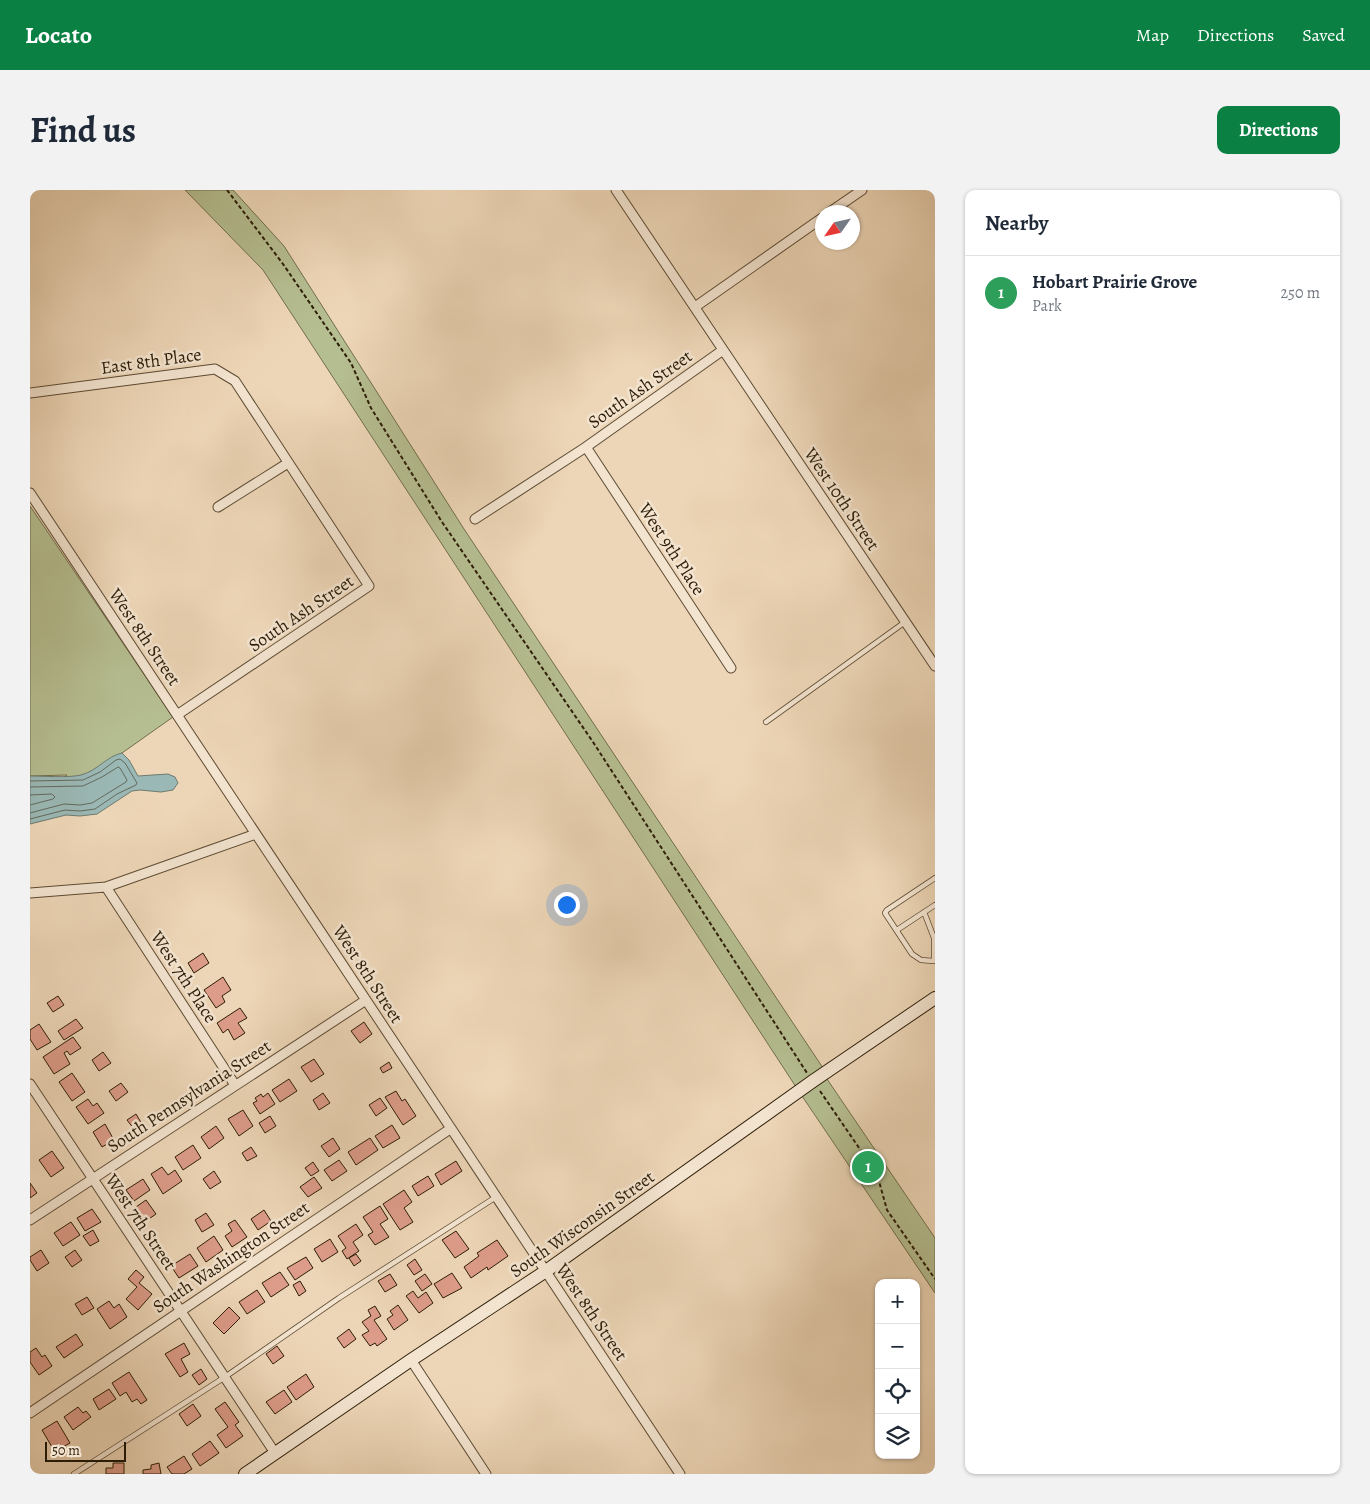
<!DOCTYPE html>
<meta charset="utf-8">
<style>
body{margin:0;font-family:Alegreya,serif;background:#f2f2f3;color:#1f2937}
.controls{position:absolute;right:15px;bottom:15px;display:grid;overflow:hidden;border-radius:10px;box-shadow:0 1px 4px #0004}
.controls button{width:45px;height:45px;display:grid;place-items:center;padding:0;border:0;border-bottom:1px solid #e0e1e3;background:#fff;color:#1f2937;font:25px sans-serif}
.compass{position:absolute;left:785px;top:15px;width:45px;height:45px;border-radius:50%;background:#fff;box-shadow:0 1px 4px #0004;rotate:236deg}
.scale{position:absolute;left:15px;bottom:12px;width:81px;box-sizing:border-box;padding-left:5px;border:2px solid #2d1d07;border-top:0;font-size:14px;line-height:18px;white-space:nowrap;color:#2d1d07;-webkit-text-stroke:4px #f3e4d0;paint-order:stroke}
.you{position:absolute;left:536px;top:714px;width:18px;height:18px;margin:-12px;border:4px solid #fff;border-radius:50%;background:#1a73e8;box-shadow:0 0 0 8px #1a73e833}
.badge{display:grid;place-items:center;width:32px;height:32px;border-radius:50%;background:#0b8043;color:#fff;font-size:16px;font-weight:700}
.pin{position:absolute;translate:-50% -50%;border:2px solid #fff;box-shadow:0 1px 5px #0006}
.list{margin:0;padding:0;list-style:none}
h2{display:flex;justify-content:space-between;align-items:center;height:65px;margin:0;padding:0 20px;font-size:21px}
h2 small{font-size:16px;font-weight:400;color:#747a83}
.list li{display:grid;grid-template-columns:32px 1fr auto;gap:15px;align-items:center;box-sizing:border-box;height:75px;padding:0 20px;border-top:1px solid #e0e1e3}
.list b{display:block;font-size:19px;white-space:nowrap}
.list p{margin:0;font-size:16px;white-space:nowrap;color:#747a83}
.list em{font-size:16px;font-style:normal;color:#747a83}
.icon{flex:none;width:28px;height:28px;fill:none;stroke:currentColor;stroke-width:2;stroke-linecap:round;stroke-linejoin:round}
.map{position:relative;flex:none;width:905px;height:1284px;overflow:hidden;border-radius:10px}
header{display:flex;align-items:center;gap:30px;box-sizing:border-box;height:70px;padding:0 25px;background:#0b8043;color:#fff}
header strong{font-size:24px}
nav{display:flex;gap:28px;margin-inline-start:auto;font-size:18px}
.intro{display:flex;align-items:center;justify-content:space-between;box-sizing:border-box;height:120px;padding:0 30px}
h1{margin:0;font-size:35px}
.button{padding:12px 22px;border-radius:10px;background:#0b8043;color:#fff;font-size:18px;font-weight:700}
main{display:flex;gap:30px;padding:0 30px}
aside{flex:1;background:#fff;border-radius:10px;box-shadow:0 1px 4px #0004}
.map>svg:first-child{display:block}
</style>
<header>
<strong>Locato</strong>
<nav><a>Map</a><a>Directions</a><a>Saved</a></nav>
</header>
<div class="intro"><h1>Find us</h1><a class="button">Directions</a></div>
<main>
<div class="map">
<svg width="905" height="1284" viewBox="0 0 905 1284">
<rect width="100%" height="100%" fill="#edd6b7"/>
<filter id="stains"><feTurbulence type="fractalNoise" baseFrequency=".004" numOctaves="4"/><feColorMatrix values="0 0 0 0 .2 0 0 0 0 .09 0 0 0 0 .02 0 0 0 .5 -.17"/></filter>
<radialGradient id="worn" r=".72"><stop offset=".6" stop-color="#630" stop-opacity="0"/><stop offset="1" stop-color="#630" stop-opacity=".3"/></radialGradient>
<path fill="#b5be91" stroke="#716e4c" d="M155,0h48l51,56 180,283 361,542 -27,19 -535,-820z
M0,316l143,211 -143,101v-16l37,-27 -37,1z
M797,889l108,159v55l-133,-197z"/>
<path fill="#9ab8b5" stroke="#6e7a6f" d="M92,563l7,7 9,16 30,-2 7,3 3,6 -5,7 -12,2 -21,-2 -8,1 -35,23 -17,2 -14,-1 -36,9v-48c14,0 38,2 51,-1 16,-4 26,-19 41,-22z"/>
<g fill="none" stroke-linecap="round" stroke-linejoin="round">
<path stroke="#646a5e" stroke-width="1" d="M0,591l53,-1 17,-8 16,-12 4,-1 5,4 12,20 -1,2 -19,9 -22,15 -15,2 -15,-1 -35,9
M0,597l53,-1 19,-9 16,-10 2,1 7,12 -1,2 -34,21 -12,2 -16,-1 -34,9
M0,605l22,-1 3,3 -2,2 -23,6"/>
</g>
<path fill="#dd9c89" stroke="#2d1d07" d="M173,763l6,10 -15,10 -6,-10z
M193,787l8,13 -9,6 3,6 -9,6 -12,-18z
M28,806l6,9 -11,7 -6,-9z
M210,818l7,10 -9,5 7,10 -11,7 -6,-11 -5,4 -6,-10z
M46,829l7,9 -19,12 -6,-9z
M334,832l8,12 -12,9 -9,-12z
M9,834l12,18 -14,8 -7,-11v-9z
M43,847l8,11 -11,7 -3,-4 -3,2 6,11 -16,10 -11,-17z
M73,862l8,11 -12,8 -7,-11z
M284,869l10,15 -13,8 -10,-15z
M359,872l3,6 -9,5 -3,-5z
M42,883l13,19 -13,9 -13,-19z
M259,889l8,12 -17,11 -8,-12z
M91,893l7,9 -12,9 -7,-10z
M366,901l6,10 3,-2 11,17 -13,9 -18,-28z
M238,903l7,11 -15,10 -7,-11 4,-2 -2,-3 6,-4 2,3z
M293,903l7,10 -11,7 -6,-10z
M350,908l7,10 -11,8 -7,-11z
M58,909l5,7 4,-3 7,10 -16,11 -12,-17z
M213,920l10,16 -14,10 -11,-17z
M106,924l6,10 -8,5 -7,-9z
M240,926l6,10 -11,7 -6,-10z
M75,934l9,16 -12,7 -9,-15z
M362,935l8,13 -17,10 -8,-12z
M186,936l8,12 -15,11 -8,-12z
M303,948l7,11 -11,8 -8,-11z
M340,948l8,12 -22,15 -8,-13z
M163,955l8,13 -18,12 -8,-13z
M221,957l6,9 -10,5 -5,-8z
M22,961l12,17 -13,9 -12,-17z
M309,970l8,11 -15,10 -8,-11z
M426,971l6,10 -21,14 -6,-11z
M283,972l6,9 -8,5 -6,-8z
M132,977l6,8 7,-5 7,11 -19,13 -12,-20z
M184,981l7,11 -11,7 -7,-10z
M398,986l6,10 -16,10 -6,-10z
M284,987l8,11 -14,9 -8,-10z
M113,989l7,11 -16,11 -8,-11z
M0,993l7,10 -7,5z
M374,1000l8,12 -8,6 9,14 -13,8 -17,-26z
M116,1010l10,14 -10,7 -10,-14z
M350,1016l8,13 -8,5 9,13 -14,8 -7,-10 5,-3 -10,-15z
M62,1019l9,13 -16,9 -8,-13z
M234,1020l7,11 -13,9 -7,-11z
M176,1023l8,12 -12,7 -7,-12z
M205,1030l12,17 -15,10 -7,-11 7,-5 -4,-7z
M41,1032l9,13 -17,11 -9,-13z
M326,1034l7,11 -10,7 6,9 -12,8 -5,-8 4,-3 -8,-12z
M63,1040l6,11 -9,5 -7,-10z
M426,1041l13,18 -14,9 -13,-18z
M184,1046l9,14 -17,12 -9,-14z
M300,1049l8,13 -16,10 -8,-13z
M467,1050l11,16 -20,14 -1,-3 -16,11 -7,-11 15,-11 -2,-3z
M11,1060l8,13 -12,8 -7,-11v-3z
M45,1060l7,10 -10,7 -7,-10z
M160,1064l8,12 -19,12 -8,-12z
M326,1064l5,7 -7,5 -5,-8z
M276,1067l7,11 -18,12 -8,-12z
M385,1069l7,11 -8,5 -7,-10z
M106,1080l8,7 -5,6 13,11 -14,16 -12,-11 11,-12 -9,-8z
M250,1082l9,13 -18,12 -9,-14z
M422,1083l10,15 -19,10 -9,-14z
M360,1084l7,11 -12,7 -7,-11z
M395,1084l7,10 -10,7 -7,-10z
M270,1091l6,10 -7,5 -6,-11z
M227,1100l8,12 -18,12 -8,-12z
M383,1101l5,7 8,-6 7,11 -14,10 -13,-17z
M57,1107l7,11 -12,7 -7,-11z
M79,1111l5,7 5,-4 8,13 -17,12 -13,-20z
M368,1115l10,15 -14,10 -7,-11 6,-4 -3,-4z
M345,1116l6,10 -7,4 13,19 -10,7 -2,-3 -5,3 -8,-11 7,-4 -7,-9 9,-6 -3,-6z
M199,1117l11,11 -16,16 -11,-11z
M319,1139l7,10 -12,9 -7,-10z
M46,1144l7,11 -19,13 -8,-11z
M154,1153l6,11 -9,5 7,13 -8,5 -15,-23z
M247,1156l7,10 -11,8 -7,-10z
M6,1158l6,9 3,-2 7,11 -13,9 -9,-13v-10z
M171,1179l6,10 -8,6 -7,-10z
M99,1182l18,28 -6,4 -4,-5 -5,3 -6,-10 -6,4 -8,-13z
M276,1184l8,13 -18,13 -9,-13z
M79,1199l7,10 -17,11 -6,-11z
M254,1200l8,12 -17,12 -9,-12z
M195,1212l14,20 -4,3 8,11 -17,12 -9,-13 11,-8 -13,-18z
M163,1214l8,12 -14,10 -8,-12z
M48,1217l5,6 3,-2 5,6 -18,13 -9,-13z
M27,1231l13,22 -9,5 -3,-4 -6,3 -10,-17z
M180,1251l9,12 -19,13 -8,-12z
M154,1266l8,13 -8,5h-12l-5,-7z
M83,1273h11v11h-18v-6h7z
M129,1273l2,11h-18v-4l8,-1v-4z"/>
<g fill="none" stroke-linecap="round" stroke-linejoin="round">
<g stroke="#5d4b33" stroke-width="6">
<path id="lane" d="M736,532l139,-100
M894,722l10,26v23
M867,740l38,-25
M903,771l-12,-1 -9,-6 -27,-41 2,-3 48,-32
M44,1284l151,-97 114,-79 157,-101"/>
</g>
<g stroke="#5d4b33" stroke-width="11">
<path id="street" d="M586,0l319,476
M800,22l32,-22
M665,117l127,-89
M0,203l185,-24 20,12 134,205 -192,129
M556,257l145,221
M0,303l650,981
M188,317l70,-44
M445,329l111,-72 137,-97
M76,697l129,198
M0,703l76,-6 150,-53
M0,894l245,369
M0,1030l336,-220
M381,1170l75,114
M0,1223l420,-284"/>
</g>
<g stroke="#2d1d07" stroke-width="14">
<path id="secondary" d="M215,1284l166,-114 135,-89 267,-190 122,-83"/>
</g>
<path stroke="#2d1d07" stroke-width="2" stroke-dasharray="4 2.5" stroke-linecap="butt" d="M197,0l56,74 68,99 20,45 71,114 151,220 214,331
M790,901l57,83 10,36 48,69"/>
<use href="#lane" stroke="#f3e4d0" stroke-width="4.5"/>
<use href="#street" stroke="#f3e4d0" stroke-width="9"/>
<use href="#secondary" stroke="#f3e4d0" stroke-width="12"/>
</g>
<g text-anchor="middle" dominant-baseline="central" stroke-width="5" stroke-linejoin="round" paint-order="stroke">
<g font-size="18" fill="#2d1d07" stroke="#f3e4d0">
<text transform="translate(121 171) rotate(-8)">East 8th Place</text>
<text transform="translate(610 199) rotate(-35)">South Ash Street</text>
<text transform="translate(812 309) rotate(56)">West 10th Street</text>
<text transform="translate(642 359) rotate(57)">West 9th Place</text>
<text transform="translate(271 423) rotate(-34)">South Ash Street</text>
<text transform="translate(115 447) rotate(56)">West 8th Street</text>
<text transform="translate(338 784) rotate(57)">West 8th Street</text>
<text transform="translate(154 787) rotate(57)">West 7th Place</text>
<text transform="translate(159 906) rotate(-33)">South Pennsylvania Street</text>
<text transform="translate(111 1032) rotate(56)">West 7th Street</text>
<text transform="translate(552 1034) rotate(-35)">South Wisconsin Street</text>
<text transform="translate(201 1067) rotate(-34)">South Washington Street</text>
<text transform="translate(562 1122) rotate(56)">West 8th Street</text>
</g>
</g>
<rect width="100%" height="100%" filter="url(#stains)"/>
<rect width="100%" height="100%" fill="url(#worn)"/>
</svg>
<div class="controls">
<button>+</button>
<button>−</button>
<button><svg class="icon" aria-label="locate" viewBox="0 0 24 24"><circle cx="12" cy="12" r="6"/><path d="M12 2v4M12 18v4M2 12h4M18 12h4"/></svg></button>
<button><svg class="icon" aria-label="layers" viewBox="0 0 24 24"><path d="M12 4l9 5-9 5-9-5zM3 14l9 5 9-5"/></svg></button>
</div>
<svg class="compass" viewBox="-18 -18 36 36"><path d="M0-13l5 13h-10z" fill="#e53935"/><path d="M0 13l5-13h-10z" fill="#747a83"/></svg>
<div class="scale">50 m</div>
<div class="you"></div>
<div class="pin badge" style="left:838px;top:977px;background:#2e9e5b">1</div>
</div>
<aside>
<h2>Nearby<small></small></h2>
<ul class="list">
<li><span class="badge" style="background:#2e9e5b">1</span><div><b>Hobart Prairie Grove</b><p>Park</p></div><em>250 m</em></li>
</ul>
</aside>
</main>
